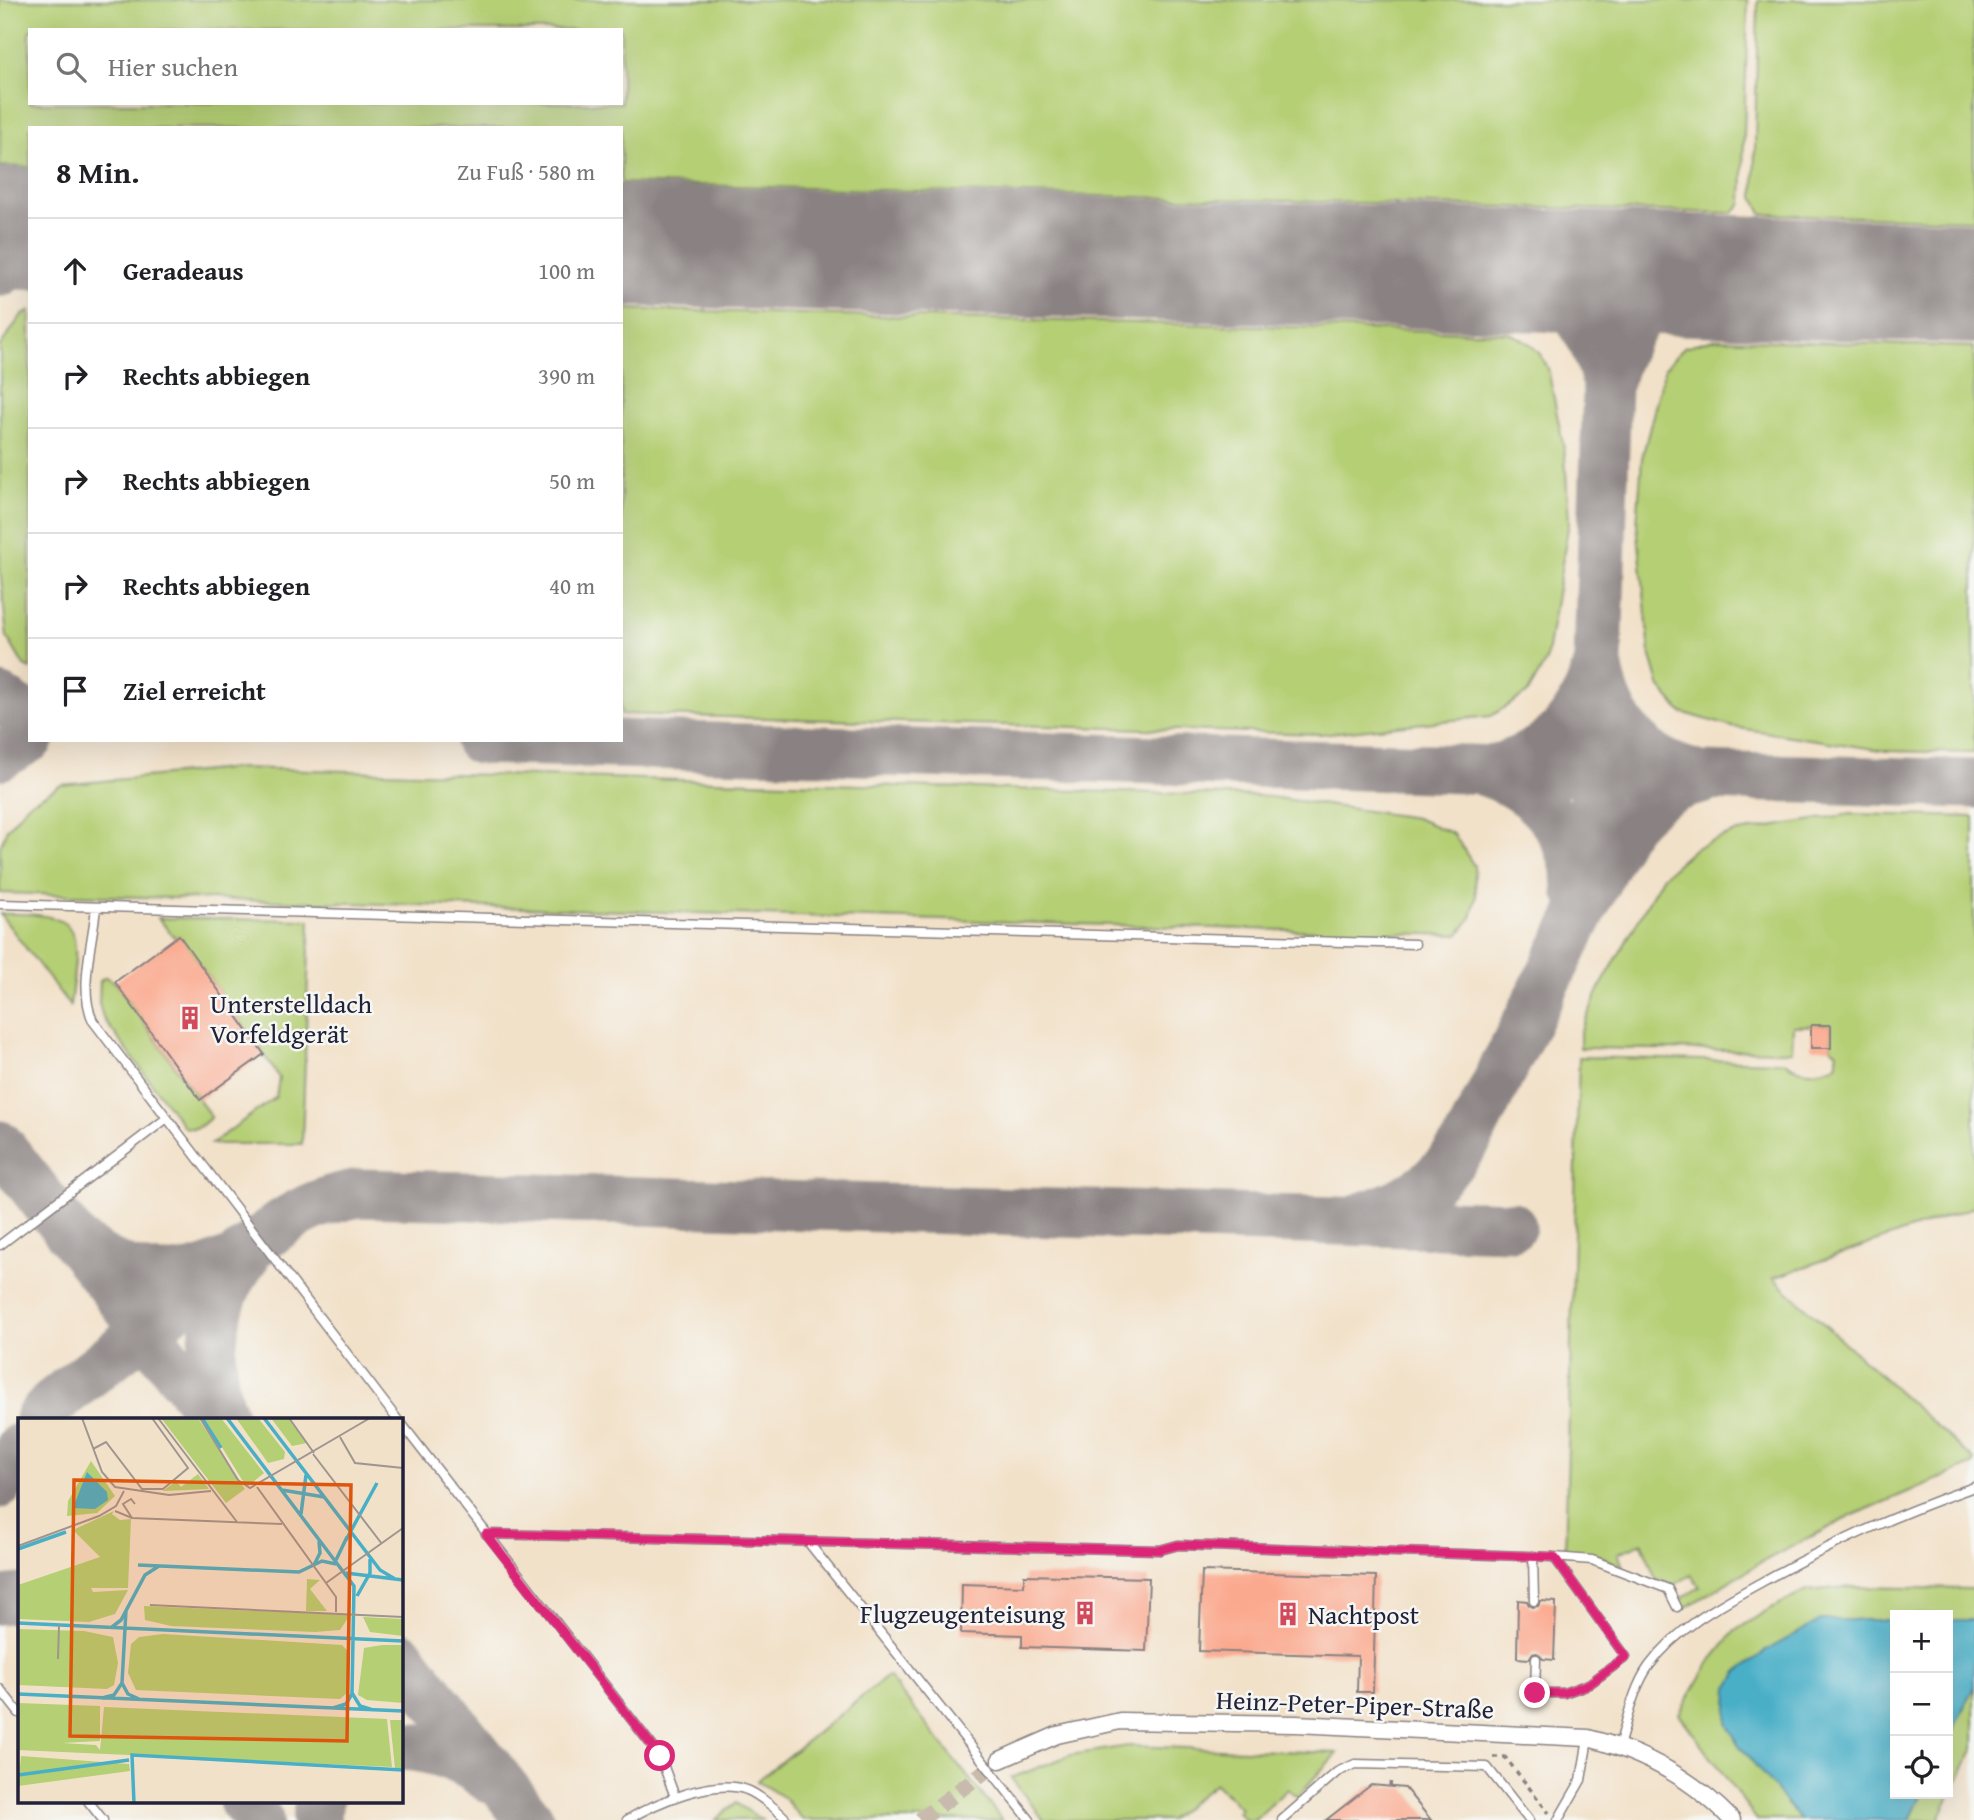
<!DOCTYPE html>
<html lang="de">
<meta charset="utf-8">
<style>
body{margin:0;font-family:"Gentium Book Plus",serif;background:#f2f2f2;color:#202124}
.controls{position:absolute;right:21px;bottom:21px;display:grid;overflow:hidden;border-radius:0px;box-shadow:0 7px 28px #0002}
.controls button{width:63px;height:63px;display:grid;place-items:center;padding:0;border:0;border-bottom:2px solid #e0e0e0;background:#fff;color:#202124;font:35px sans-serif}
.stop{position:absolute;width:21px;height:21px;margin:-16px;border:5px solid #db2777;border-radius:50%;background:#fff}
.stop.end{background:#db2777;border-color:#fff;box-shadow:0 2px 7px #0008}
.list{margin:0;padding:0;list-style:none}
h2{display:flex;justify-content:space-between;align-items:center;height:91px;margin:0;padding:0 28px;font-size:30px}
h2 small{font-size:23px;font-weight:400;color:#757577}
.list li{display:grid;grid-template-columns:46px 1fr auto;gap:21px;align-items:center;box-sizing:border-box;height:105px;padding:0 28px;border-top:2px solid #e0e0e0}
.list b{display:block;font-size:26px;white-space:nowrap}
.list em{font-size:23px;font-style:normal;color:#757577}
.icon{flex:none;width:38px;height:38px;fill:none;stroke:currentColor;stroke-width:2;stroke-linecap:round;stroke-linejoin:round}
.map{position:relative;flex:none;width:1974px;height:1820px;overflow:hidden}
.search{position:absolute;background:#fff;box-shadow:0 7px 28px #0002;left:28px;top:28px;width:595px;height:77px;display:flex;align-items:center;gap:18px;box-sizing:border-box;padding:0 24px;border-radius:0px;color:#757577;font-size:26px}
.panel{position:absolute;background:#fff;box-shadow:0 7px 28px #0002;left:28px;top:126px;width:595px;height:616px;border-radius:0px}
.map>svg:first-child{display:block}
</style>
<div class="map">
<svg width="1974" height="1820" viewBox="0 0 1974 1820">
<rect width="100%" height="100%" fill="#f6f6f2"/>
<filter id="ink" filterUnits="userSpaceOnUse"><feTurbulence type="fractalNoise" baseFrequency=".0143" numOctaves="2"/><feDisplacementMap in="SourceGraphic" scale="14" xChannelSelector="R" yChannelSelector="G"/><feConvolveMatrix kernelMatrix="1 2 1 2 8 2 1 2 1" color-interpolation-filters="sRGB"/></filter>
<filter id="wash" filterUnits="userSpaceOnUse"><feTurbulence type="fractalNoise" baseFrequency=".00686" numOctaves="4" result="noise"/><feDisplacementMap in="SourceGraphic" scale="28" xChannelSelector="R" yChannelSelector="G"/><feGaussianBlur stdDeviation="1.57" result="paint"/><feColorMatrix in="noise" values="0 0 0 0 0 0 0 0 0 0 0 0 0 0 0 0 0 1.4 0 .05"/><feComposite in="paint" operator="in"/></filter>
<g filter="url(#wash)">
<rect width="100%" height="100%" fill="#f2e1c9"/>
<path fill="#b5cf74" stroke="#6c7858" stroke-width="2" fill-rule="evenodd" d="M0,0h1748l-6,203 -9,10 -1112,-30v-55h-591v39l-30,-1zM30,30h591v73h-591z
M1758,0h216v220l-212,-6 -8,-17z
M621,309l889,24 20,11 10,10 8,14 17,87 4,67 -23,139 -18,32 -37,23 -170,18 -700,-20z
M30,311v358l-6,-3 -17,-29 -7,-68v-223l21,-30z
M1713,339l261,8v406l-87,-2 -155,-24 -51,-15 -21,-24 -10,-35 -13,-129 5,-66 23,-90 19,-21z
M239,768l1024,28 153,22 38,16 20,32 2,31 -5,21 -13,17 -1458,-42v-46l7,-18 21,-25 33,-19z
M1851,814l123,3v390l-201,71 201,182v4l-123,52 -91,47 -77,46 -5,-9 22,-13 -9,-12 -17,10 -18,-6 -14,-36 -24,10 5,13 -30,-12 -28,-2 14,-495 206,5c18,13 32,10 52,3v-13l-6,-4v-23l-38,1 -1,25 -212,-3v-16l21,-46 62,-110 32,-28 38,-15z
M0,914c87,-2 79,16 70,92z
M158,918l152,2 -8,224h-91l65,-47 3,-19 -15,-24 -85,-118 -4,2z
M105,977l10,5 96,135c-8,8 -14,14 -27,10l-81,-109 -4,-15 1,-22z
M1846,1587l128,2v159l-36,72h-181l-78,-106 32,-54 24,-29 36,-23 36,-17zM1895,1615h53v179h-53z
M888,1676l114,144h-199l-19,-22 -27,-17z
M1128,1746l209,7 -40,44 -10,-8 -32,31h-10l-7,-8 3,-4 -26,-25 -46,37h-125l-33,-42 60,-23z
M736,1803l26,17h-47z"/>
<path fill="#48afc7" stroke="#356881" stroke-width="2" d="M1821,1620h74v174h27l-12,26h-110l-62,-76 -11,-21 2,-36 9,-15 29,-22z
M1948,1620h26v66l-26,55z"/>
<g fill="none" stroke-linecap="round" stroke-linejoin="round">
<path stroke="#8a8282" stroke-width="49" d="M1488,270c14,3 29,6 42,11 47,18 67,60 77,106l-15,453 -2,44 -5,21
M0,272l30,-23
M1607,387c11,-43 34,-88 80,-102 19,-6 39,-6 59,-8
M0,698l30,20
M479,740l1495,44
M0,756l30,-18
M1497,768c57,-17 86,-49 101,-107 7,55 38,98 93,112
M1484,772c54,16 92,62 93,118
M0,1145l215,274
M1364,1216c48,-15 76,-35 104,-77l153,-306c24,-30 43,-45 80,-53
M84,1247c41,30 91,41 138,17
M39,1419l15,-17 16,-13 211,-165c26,-17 49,-26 79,-31l1152,33
M224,1419c-21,-53 -14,-115 21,-161
M0,1484l19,-36
M0,1600l19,-2
M401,1656l129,164
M401,1746c32,2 64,13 89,33
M243,1801l16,19
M316,1820l3,-19"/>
<path stroke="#8a8282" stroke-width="122" d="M0,228l30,1
M621,245l1353,38"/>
</g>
<g id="blocks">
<path fill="#fba98e" d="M179,935l85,119 -64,46 -85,-118z
M1811,1025h20v23h-20z
M1202,1571l174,5 -3,116h-16l1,-36 -159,-5z
M1024,1575l125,3 -3,73 -124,-4v-12l-61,-2 1,-49 62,2z
M1518,1600l9,1 2,4 4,2 5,-1 3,-5 15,1 -2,58 -11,-1 -6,-6 -5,1 -3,5 -12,-1z
M1371,1785l34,3 26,32h-105z"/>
</g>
</g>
<g filter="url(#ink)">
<use href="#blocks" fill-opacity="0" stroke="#8a8282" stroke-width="2"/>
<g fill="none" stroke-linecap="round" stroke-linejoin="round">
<path stroke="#c8bbad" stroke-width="16" stroke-dasharray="16 8" stroke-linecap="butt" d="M920,1820l80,-60"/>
<g stroke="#8a8282" stroke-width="11">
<path id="service" d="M0,904l1415,40
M96,907c-3,35 -18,82 -3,114l304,398
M0,1245l167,-127
M401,1423l259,333 15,41
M486,1534l674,16 18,-5 376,12 38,3 76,29 9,18
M808,1542l222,278
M1533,1556l1,45
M1536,1659l-1,34h29l25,-9 37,-27 -72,-100
M0,1689l19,24
M1619,1746c8,-25 14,-58 30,-80 28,-38 71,-61 111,-83 68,-38 140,-70 214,-96
M88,1801l15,19
M627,1820c28,-17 87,-43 120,-30 11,4 33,22 40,30
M1282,1820l55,-48 18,-8 132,3 42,53
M1558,1820l23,-40 7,-41"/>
</g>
<g stroke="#8a8282" stroke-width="19">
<path id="minor" d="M1000,1760l57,-25 63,-14 176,3 292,14c55,14 105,41 144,82"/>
</g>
<path stroke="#8a8282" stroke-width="3.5" stroke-dasharray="5 5" stroke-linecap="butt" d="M1493,1757h12l44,56
M1390,1787l1,-10"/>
<use href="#service" stroke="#fff" stroke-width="8"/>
<use href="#minor" stroke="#fff" stroke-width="16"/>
</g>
</g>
<g fill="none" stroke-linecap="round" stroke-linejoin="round" filter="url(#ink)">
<path stroke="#db2777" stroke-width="9" d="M660,1756l-174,-222 674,16 18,-5 376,12 72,100 -37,27 -25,9h-29"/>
</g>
<defs>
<g id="building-bare" transform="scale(1.89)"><path d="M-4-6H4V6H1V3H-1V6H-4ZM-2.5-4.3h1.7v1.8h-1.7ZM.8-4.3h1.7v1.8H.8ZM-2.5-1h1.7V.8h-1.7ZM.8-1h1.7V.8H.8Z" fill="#d1495b" stroke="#f6f6f2" stroke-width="2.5" paint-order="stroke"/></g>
</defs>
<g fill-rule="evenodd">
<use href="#building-bare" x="190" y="1018"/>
<use href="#building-bare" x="1085" y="1613"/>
<use href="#building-bare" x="1288" y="1614"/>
</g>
<g text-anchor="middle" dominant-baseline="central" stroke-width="5" stroke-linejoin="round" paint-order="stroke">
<g font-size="26" fill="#22223b" stroke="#f6f6f2" text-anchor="start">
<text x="210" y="1003">Unterstelldach<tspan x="210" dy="30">Vorfeldgerät</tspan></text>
<text x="1065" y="1613" text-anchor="end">Flugzeugenteisung</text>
<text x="1308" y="1614">Nachtpost</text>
</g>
<g font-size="26" fill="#22223b" stroke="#f6f6f2">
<text transform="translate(1355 1704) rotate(2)">Heinz-Peter-Piper-Straße</text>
</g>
</g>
<g transform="translate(18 1418)">
<rect width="385" height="385" fill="#f2e1c9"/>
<path d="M143,0h37l47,71 -19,14zM186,0h17l43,55 -16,13 -4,-3zM218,0h22l27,34 -1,7 -16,4zM253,0h17l19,25 -15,3zM73,43l24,35 -18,17 -30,3 1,-15zM180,56l11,15 -46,2 13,-10 5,6zM96,93l-2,3 8,6 11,-1 -3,69h-37l2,4 35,-2 -13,24 -26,8 -71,-3v-34l82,-28 -27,-27zM289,161l13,1 -10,9 17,22h-21zM126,188l206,9 -10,15 -25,2 -144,-6 -26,-6zM345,199l40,2v17l-33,-4zM0,211l66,2 29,6 5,26 -4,22 -7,4 -89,-4zM145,216l179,11 6,6v41l-8,7 -204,-9 -8,-17 3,-29 8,-7zM364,227h21v58l-36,-3 -9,-5 6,-47zM0,285l82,3v35l-38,2 34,2 4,5 4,-43 283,12 5,48 -374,-17zM372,302h13v48h-8zM3,338l108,8 1,7 -112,15z" fill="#b5cf74"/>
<path d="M69,54l20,20 1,8 -13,9 -22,-1z" fill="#48afc7"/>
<path fill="none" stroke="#48afc7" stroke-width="3.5" d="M184,0l19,30M209,0l127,168 -2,107 8,13 13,4M246,0l116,152 15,9M264,72l42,7M283,96l5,-39M328,122l31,-57M0,131l48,-17M318,142l11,-23M120,147l161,7 23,-11 14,3M296,147l6,-12 -1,-12M328,155l57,7M339,178l13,-23v-14M108,192l-4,73 6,11 11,5M0,205l385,18M94,209l9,-7 24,-45 14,-9M0,276l385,17M84,280l12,-3 8,-12M315,290l13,-4 6,-10M0,357l111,-15M116,385l-2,-48 271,15"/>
<path fill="none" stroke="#9f9590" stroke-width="2" d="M64,0l20,54 13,15 54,8 42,-4M140,0l79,104M182,0l38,62 12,8 120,-70M271,0l25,35M322,19l15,26 48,5M75,31l13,-7 36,47h21l25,-21 -36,-50M295,36l69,90M239,69l79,110v15M97,93l17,7 150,6M114,100l-9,-14 8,-5 4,5M0,128l81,-30 17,-10 8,-15M308,165l77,-55M132,187l253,12M40,241l1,-34"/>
<path fill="#de560e" fill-opacity="0.15" stroke="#de560e" stroke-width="3.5" d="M56,62l277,5 -4,256 -277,-5z"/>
<rect width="385" height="385" fill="none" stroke="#22223b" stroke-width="3.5"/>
</g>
</svg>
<div class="controls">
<button>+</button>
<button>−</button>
<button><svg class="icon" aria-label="locate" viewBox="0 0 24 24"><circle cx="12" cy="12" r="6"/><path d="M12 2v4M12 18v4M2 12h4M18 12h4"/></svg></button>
</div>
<div class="stop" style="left:660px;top:1756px"></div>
<div class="stop end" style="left:1535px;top:1693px"></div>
<div class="search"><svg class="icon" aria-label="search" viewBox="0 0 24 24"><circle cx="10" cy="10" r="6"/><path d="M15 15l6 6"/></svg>Hier suchen</div>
<section class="panel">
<h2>8 Min.<small>Zu Fuß · 580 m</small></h2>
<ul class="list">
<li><svg class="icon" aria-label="ahead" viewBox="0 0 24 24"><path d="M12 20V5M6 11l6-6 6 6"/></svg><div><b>Geradeaus</b></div><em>100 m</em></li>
<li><svg class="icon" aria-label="right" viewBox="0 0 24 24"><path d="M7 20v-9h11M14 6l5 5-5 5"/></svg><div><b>Rechts abbiegen</b></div><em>390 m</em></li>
<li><svg class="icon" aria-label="right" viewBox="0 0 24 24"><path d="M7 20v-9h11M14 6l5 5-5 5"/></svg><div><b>Rechts abbiegen</b></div><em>50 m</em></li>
<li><svg class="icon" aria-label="right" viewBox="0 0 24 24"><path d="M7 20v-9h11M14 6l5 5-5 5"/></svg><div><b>Rechts abbiegen</b></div><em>40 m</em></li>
<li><svg class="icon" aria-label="arrive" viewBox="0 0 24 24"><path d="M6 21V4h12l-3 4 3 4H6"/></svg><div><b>Ziel erreicht</b></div></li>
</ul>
</section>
</div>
